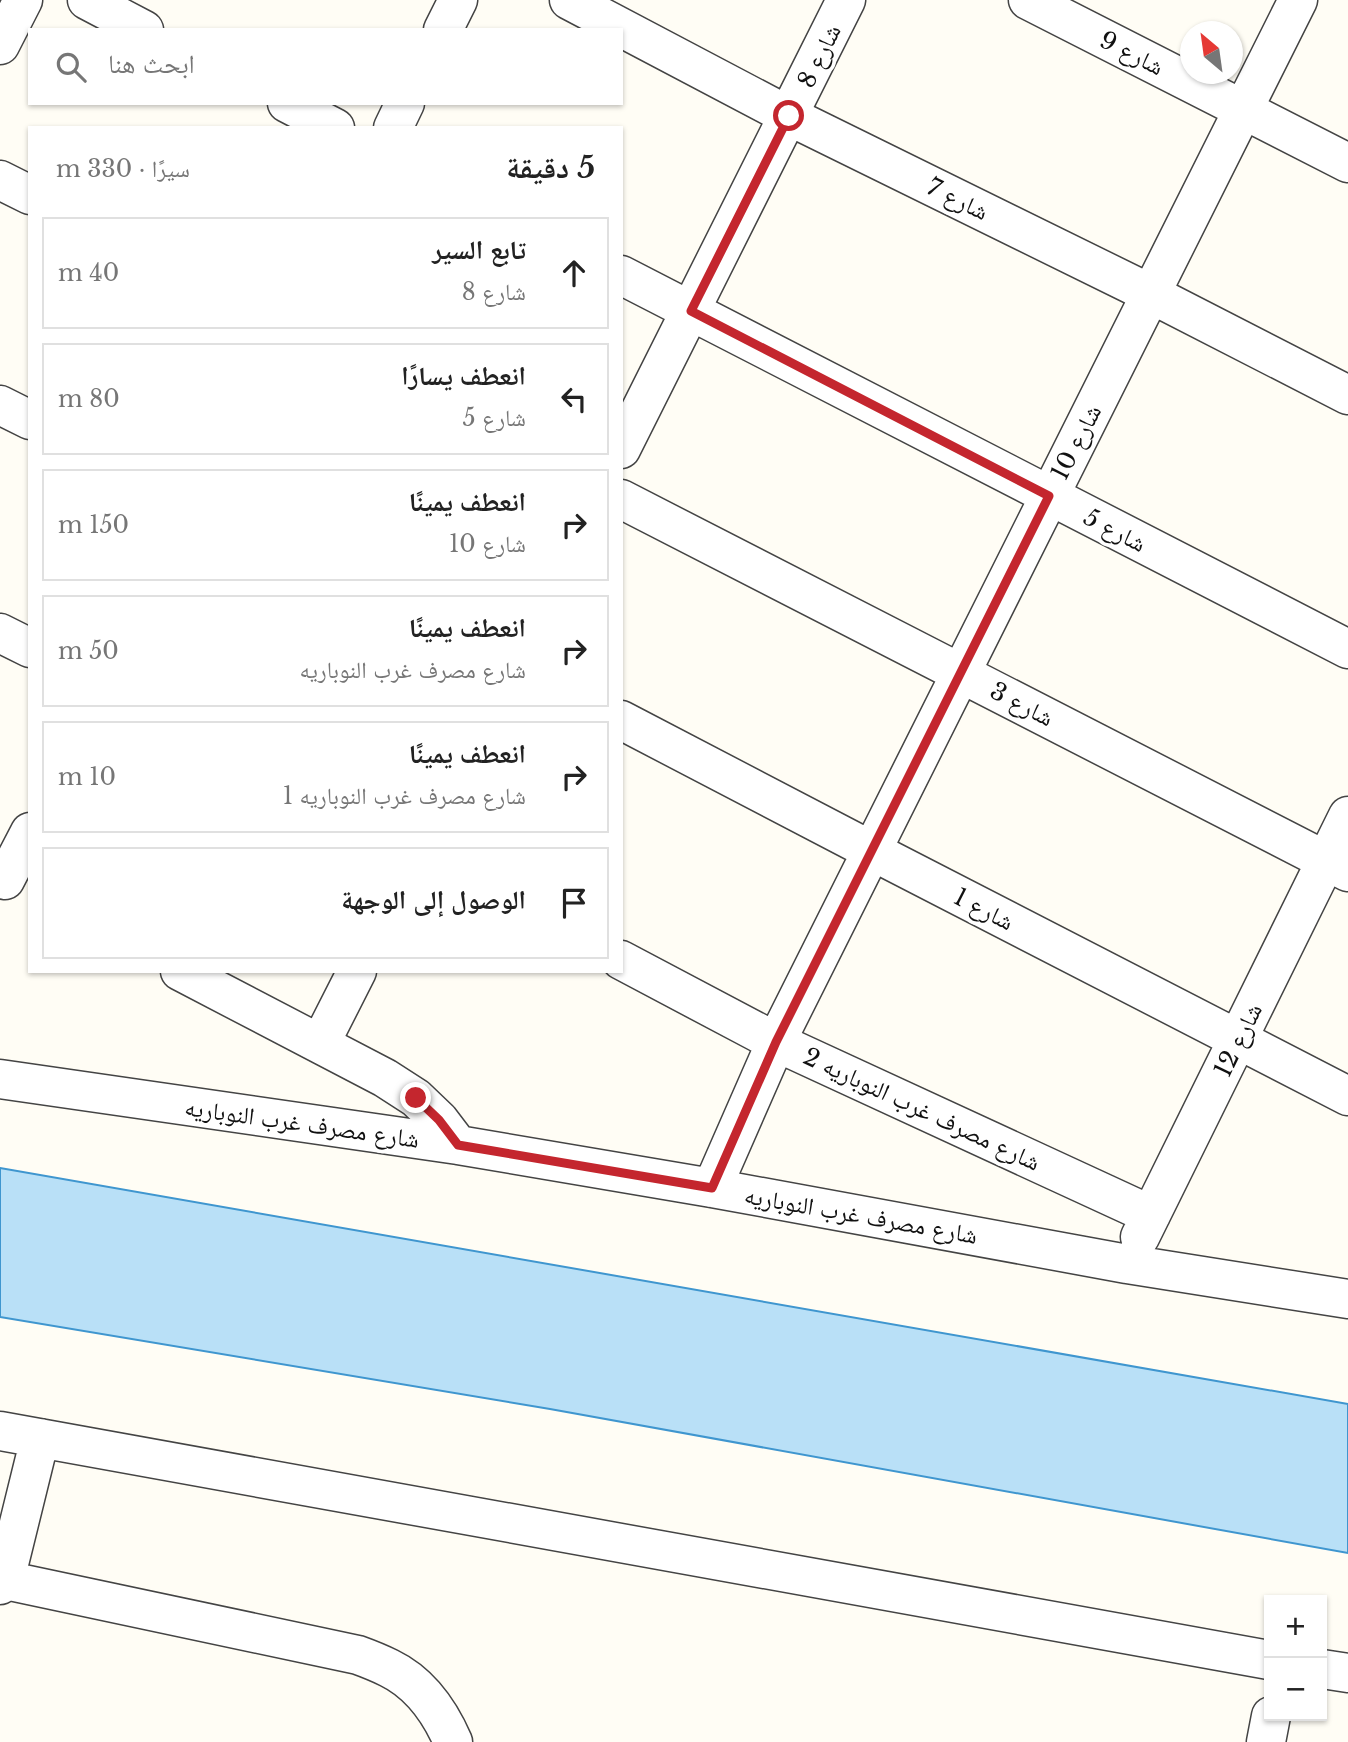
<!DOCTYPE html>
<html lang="ar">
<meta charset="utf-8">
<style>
body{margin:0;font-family:"Libre Baskerville","Noto Naskh Arabic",serif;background:#f6f6f6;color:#222;direction:rtl}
.controls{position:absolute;right:21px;bottom:21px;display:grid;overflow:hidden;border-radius:0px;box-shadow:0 2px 5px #0004}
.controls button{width:63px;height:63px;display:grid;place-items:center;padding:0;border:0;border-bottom:2px solid #e0e0e0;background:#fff;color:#222;font:35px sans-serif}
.compass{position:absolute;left:1180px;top:21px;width:63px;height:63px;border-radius:50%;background:#fff;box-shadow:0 2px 5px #0004;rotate:331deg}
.stop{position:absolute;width:21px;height:21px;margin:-16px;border:5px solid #c4262e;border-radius:50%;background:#fff}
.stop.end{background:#c4262e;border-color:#fff;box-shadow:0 2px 7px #0008}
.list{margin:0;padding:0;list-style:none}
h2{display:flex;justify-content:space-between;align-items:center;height:91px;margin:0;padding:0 28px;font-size:30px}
h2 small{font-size:23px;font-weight:400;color:#767676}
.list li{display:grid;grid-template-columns:46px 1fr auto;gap:21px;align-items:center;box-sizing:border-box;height:112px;margin:0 14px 14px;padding:0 14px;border:2px solid #e0e0e0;border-radius:0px}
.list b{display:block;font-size:26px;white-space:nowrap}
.list p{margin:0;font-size:23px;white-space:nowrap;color:#767676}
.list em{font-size:23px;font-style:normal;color:#767676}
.icon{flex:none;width:38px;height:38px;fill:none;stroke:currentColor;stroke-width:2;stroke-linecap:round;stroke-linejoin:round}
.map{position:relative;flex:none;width:1348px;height:1742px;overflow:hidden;direction:ltr}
.search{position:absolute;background:#fff;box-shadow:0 2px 5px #0004;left:28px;top:28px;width:595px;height:77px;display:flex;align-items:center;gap:18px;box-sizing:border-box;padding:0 24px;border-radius:0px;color:#767676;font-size:26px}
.panel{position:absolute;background:#fff;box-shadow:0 2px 5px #0004;left:28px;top:126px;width:595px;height:847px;border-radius:0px;direction:rtl}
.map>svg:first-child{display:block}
</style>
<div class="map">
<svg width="1348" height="1742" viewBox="0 0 1348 1742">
<rect width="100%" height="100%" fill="#fffdf5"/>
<path fill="#b9e0f7" stroke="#3f96cf" stroke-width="2" d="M0,1168l1348,236v149l-798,-144 -550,-92z"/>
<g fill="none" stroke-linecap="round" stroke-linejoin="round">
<g stroke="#444" stroke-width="41">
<path id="minor" d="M87,0l57,30
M569,0l220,116 362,178 197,101
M1028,0l320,163
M443,30l15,-30
M0,45l23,-45
M287,103l48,25
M393,128l12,-25
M0,180l30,15
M621,275l727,374
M0,405l30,15
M621,449l225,-449
M621,499l727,373
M0,633l30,15
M621,720l251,131 476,245
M5,880l25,-48
M621,960l155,82 375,173
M180,971l205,107 31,20 23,22 19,25
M320,1044l37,-73
M0,1079l458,66 254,43 415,76 221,35
M712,1188l64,-146 522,-1042
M1140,1237l208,-421
M0,1431l1269,229
M5,1580l353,75c11,4 21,8 31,13 31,15 51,44 64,74
M0,1585l5,-5 35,-142
M1322,1669l26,4
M1266,1742l5,-26"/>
</g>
<use href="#minor" stroke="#fff" stroke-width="38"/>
</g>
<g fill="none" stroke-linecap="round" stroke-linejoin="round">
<path stroke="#c4262e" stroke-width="9" d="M416,1098l23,22 19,25 254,43 64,-146 273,-546 -358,-185 98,-195"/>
</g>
<g text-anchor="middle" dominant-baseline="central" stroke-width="7" stroke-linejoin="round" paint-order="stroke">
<g font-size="24" fill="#111" stroke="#fff">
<text transform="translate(1132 53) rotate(27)">شارع 9</text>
<text transform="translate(819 56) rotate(-64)">شارع 8</text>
<text transform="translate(958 199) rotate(26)">شارع 7</text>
<text transform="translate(1076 442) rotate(-63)">شارع 10</text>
<text transform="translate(1115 530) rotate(27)">شارع 5</text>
<text transform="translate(1022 704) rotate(27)">شارع 3</text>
<text transform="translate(984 909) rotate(27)">شارع 1</text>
<text transform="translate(1238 1040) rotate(-64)">شارع 12</text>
<text transform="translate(922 1109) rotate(25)">شارع مصرف غرب النوباريه 2</text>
<text transform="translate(302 1123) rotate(8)">شارع مصرف غرب النوباريه</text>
<text transform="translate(861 1215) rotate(10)">شارع مصرف غرب النوباريه</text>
</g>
</g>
</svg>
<div class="controls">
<button>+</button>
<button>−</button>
</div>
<svg class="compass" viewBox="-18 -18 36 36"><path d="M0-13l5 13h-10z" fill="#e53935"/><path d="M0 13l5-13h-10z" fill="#767676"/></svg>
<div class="stop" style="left:789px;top:116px"></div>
<div class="stop end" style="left:416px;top:1098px"></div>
<div class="search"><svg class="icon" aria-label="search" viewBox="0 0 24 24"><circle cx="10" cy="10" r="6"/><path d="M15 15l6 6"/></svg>ابحث هنا</div>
<section class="panel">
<h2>5 دقيقة<small>سيرًا · 330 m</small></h2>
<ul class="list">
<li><svg class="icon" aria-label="ahead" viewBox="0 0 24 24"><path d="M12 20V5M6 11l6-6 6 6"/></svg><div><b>تابع السير</b><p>شارع 8</p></div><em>40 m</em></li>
<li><svg class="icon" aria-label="left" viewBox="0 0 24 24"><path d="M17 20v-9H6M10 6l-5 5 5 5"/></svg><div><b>انعطف يسارًا</b><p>شارع 5</p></div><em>80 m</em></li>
<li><svg class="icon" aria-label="right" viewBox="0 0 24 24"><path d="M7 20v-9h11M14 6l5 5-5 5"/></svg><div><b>انعطف يمينًا</b><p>شارع 10</p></div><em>150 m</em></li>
<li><svg class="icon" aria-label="right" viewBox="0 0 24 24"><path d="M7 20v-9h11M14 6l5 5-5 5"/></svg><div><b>انعطف يمينًا</b><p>شارع مصرف غرب النوباريه</p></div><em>50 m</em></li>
<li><svg class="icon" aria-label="right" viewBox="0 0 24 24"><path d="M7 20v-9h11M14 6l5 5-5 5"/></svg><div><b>انعطف يمينًا</b><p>شارع مصرف غرب النوباريه 1</p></div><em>10 m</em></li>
<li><svg class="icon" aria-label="arrive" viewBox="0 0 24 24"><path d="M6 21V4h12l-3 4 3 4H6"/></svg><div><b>الوصول إلى الوجهة</b></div></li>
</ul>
</section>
</div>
